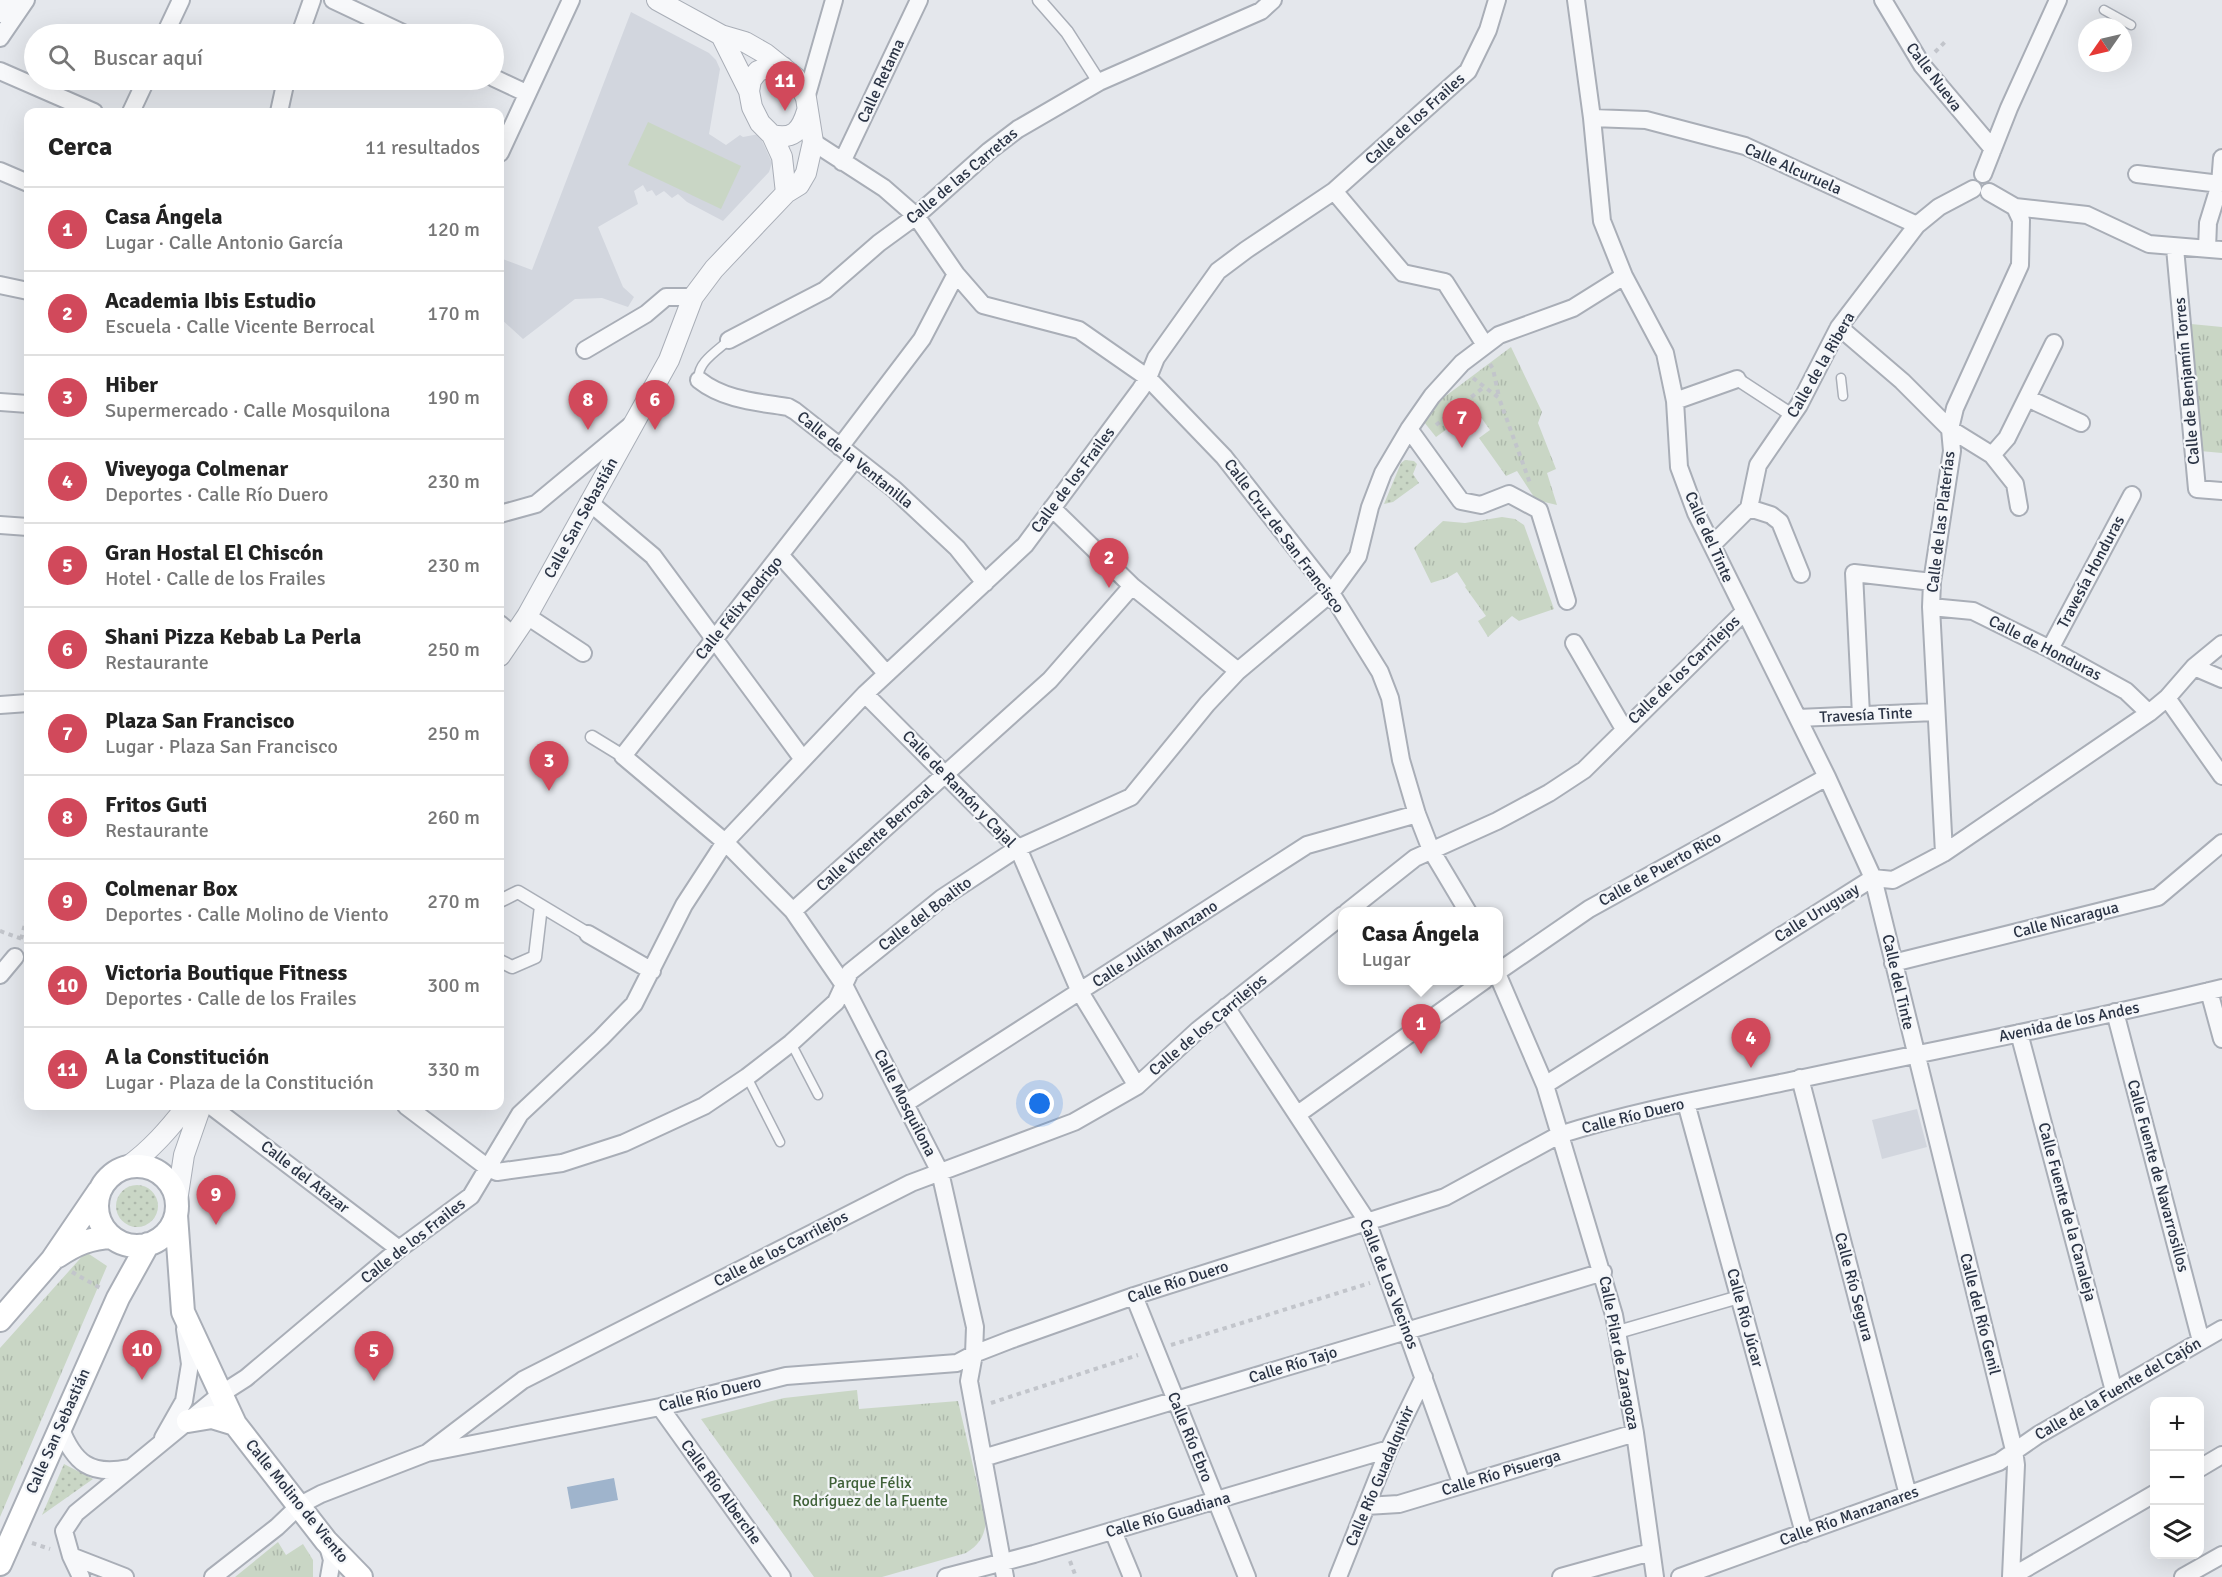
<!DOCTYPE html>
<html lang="es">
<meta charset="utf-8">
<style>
body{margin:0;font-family:Signika,sans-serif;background:#f2f2f2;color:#222}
.controls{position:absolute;right:18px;bottom:18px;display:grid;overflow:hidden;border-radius:12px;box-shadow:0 6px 24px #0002}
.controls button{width:54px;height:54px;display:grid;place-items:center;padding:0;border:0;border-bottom:2px solid #e0e0e0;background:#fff;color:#222;font:30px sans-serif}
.compass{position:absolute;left:2078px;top:18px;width:54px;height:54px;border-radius:50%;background:#fff;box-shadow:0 6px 24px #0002;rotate:236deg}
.you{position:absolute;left:1040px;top:1104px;width:21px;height:21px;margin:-15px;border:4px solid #fff;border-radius:50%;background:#1a73e8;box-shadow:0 0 0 9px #1a73e833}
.badge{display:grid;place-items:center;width:39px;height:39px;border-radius:50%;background:#d1495b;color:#fff;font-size:20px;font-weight:700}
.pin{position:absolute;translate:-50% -50px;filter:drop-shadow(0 2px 3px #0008)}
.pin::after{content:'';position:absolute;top:32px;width:21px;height:18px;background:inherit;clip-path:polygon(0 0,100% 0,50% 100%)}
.popup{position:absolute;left:1338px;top:907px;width:165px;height:78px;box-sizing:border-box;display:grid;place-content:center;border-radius:12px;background:#fff;filter:drop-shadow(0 2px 4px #0005);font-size:20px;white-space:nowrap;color:#767676}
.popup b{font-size:22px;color:#222}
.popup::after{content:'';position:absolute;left:50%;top:100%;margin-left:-12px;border:12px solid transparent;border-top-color:#fff}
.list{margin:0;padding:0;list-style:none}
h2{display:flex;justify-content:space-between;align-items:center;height:78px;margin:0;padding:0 24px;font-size:26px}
h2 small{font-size:20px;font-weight:400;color:#767676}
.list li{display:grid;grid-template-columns:39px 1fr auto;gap:18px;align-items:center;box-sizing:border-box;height:84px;padding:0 24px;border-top:2px solid #e0e0e0}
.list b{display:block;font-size:22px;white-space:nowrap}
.list p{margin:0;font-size:20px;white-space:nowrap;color:#767676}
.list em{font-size:20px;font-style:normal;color:#767676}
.icon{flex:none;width:33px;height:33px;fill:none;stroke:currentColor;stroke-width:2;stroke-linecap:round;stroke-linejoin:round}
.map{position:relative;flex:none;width:2222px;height:1577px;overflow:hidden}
.search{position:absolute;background:#fff;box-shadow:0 6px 24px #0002;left:24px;top:24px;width:480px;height:66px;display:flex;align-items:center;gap:15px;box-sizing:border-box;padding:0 21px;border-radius:33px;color:#767676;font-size:22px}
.panel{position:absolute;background:#fff;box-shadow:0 6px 24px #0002;left:24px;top:108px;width:480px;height:1002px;border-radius:12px}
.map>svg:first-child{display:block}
</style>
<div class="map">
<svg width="2222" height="1577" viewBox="0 0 2222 1577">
<defs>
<pattern id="grass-tufts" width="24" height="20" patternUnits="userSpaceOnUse" patternTransform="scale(1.5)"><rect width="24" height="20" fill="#c9d6c5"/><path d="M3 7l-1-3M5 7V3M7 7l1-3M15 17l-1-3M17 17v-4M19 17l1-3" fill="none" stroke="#adb8ab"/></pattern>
<pattern id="garden-dots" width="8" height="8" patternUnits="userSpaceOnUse" patternTransform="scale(1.5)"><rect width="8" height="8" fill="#c9d6c5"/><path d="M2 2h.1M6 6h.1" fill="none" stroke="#adb8ab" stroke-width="1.8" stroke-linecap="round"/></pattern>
</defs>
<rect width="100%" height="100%" fill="#e4e7ec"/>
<path fill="#d2d6de" d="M631,12l78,41 7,7 4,9 -11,65 17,11 14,-10 3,2 16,-3 13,29 -3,9 -46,49 -36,-19 -9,-8 -6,4 -8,-7 -8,5 -4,-6 -5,2 -4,-7 -9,6 4,13 -40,23 25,60 11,10 -6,10 -26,-9 -27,1 -52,40 -23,-21v-60l32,12z
M1917,1109l10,38 -45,12 -10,-39z"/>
<path fill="url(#grass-tufts)" d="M2191,324l31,3v126l-22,-2z
M1511,347l31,65 -4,11 18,46 -9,4 10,32 -21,-5 -19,-29 -11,5 -27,-38 11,-8 -15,-21 -39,28 -12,-15 19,-24z
M1502,517l13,2 9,6 30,84 -35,12 -7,-5 -24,21 -10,-16 8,-5 -21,-29 1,-1 -9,-14 -10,6 -16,5 -17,-35 29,-27 22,2z
M86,1252l21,14 -107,251v-169z
M857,1390l2,19 99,-8 28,121c-2,15 -7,23 -20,31l-84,24h-68l-113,-158 83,-21z
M278,1542l8,13 17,-11 10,16v17h-78z"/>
<path fill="url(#garden-dots)" d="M1405,460l9,1 3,3 -4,10 6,9 -26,19 -9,2 17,-41z
M116 1206a21 21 0 1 1 42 0a21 21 0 1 1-42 0Z
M64,1464l29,15 -51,36z"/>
<path fill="#c9d6c5" d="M648,122l93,44 -20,43 -93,-44z"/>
<path fill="#9fb4cc" d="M614,1478l4,22 -47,9 -4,-22z"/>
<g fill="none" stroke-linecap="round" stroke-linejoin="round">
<g stroke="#a9aeb7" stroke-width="11">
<path id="service" d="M2104,10l27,15
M1841,378l2,18
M699,380c-3,-17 18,-29 30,-40
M791,1043l27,52
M747,1077l33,65"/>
</g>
<g stroke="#a9aeb7" stroke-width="15">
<path id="pedestrian" d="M1039,0l28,32 32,50
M1737,379l55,36
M592,737l31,19
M500,901l18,-9 70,42
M500,961l12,6 23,-10 6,-51
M1618,1332l121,-35"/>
</g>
<g stroke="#a9aeb7" stroke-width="20">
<path id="minor" d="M333,0l72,34
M1576,0l16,118 10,103 22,55 41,77 10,48 4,66 17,46 131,264 46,101 141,572 2,15 -5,112
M1883,0l39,65 71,84
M0,14l10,-14
M165,34l16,-34
M300,34l12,-34
M0,38l26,-38
M0,71l94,41
M494,78l32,15
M806,98l28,-98
M131,112l15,-32
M279,112l7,-32
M1592,118l54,2 99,26 172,79
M813,142l71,46 32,28 40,58 27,31 96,25 69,48 76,79 107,136 49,79 10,26 11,62 16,54 14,36 37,62
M500,153l71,-153
M842,162l77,-162
M0,171l28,12
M1983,174l26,-66 49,-108
M2137,174l83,10
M1334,191l69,82 42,9 40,63
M1989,192l26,15 72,8 62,29 73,6
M2175,248l22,241 25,2
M2207,249l1,-26 12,-39 2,-26
M0,285l28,6
M1839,327l63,54 48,48 42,26 23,29 4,23
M729,340l96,-50 54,-47 37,-27 73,-65 29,-22 81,-47 162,-71 12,-11
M585,350l61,-36 20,-17h27
M699,380c25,20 58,22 89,27l7,4 99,78 63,59 28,35
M2027,398l54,25
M1675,401l62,-22
M0,402l28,2
M1409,429l52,72 20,4 28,-11 30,16 28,91
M840,447l82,-108 34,-65
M1992,455l15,-17 47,-95
M855,459l-232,297 102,86 68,69 51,74 96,187 35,155 -1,27 -5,27 36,196
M589,502l64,54 149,202
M1052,508l80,78 106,85
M1749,508l22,7 9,7 21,52
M500,514l36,-10 94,-78
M0,525l28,2
M1712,545l37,-37 9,-43 41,-60 40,-78 78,-102 22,-18 34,-18
M781,556l105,117
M1931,607l42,4 77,38 76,42 23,22
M527,616l56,37
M500,624l14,12
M1574,643l50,86
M2050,649l82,-154
M2194,667l28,12
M865,694l153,154 62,144 57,94
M2167,698l55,78
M0,705l28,-2
M1861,715l-7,-142 78,9
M1798,718l137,-6
M1944,853l-13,-246 1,-25 20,-131 -2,-22 5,-21 65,-143 1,-45 -6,-13
M793,911l257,-231 82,-94
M1347,912l68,-54 82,-37 52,-28 35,-23 160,-158
M588,934l64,37
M1893,963l265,-66 64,-54
M1499,971l90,-62 238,-132
M0,975l15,-18
M1499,978l46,107 69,230 21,118 20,144
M2209,991l13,48
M1226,1007l141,214 95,264
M2115,1012l86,329
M2019,1033l95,358
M1800,1078l108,417
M1545,1085l328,-207 20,2 51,-27 205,-140 18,-15 27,-31 28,-23
M906,1103l401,-258 110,-31
M1686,1103l118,430
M211,1106l188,143
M406,1106l82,62 9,4 65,-9 62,-20 80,-37 43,-29 44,-34 45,-41 14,-30 92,-74 76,-50 113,-51 76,-93 31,-33 93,-78 27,-37 12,-49 13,-34 26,-44 23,-33 30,-33 37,-28 74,-27 51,-32
M1298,1114l187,-134
M1134,1296l113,281
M660,1407l122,170
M60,1427c14,36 30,49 69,41
M163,1438l21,-37 6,-37 -5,-35
M427,1453l233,-46 126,-31 171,-13 17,-9 36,-14 124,-44 311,-99 114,-62c75,-24 154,-38 231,-54 144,-31 289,-58 432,-93
M983,1458l620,-186
M2200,1468l22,-13
M1366,1506l33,-2 236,-71
M1113,1531l19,46
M327,1543l5,17 -3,17
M71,1556l54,21
M81,1577l-10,-21 -7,-25 12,-18 145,-119 25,-16 153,-129 72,-53 49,-82 81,-76 33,-34 50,-99 41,-63 140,-148 160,-149 115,-155 8,-12 8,-20 62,-87 28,-21 88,-59 134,-120 20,-41 9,-30
M213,1577l64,-50 23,-22 21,-11 106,-41 96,-73 388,-197 163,-61 63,-36 61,-56 145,-115
M946,1577l88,-23 355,-105
M1338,1577l51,-128 35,-72
M1561,1577l90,-25
M1680,1577l319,-115 39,-27 184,-106
M2011,1577l143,-83
M2183,1577l39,-22"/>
</g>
<g stroke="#a9aeb7" stroke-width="22">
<path id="tertiary" d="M721,35l28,56
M783,67h-13l-12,4 -7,9 -2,11 3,16 8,16 12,12 10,22 4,36
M772,135c21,5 29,-4 35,-24
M500,656l27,-40 142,-256 24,-63 21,-28 72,-76 13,-8 7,-12 7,-31 -7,-44 -5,-11 -6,-10 -29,-23 -21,-12 -24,-7 -64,-35
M127,1167c24,-17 42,-38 60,-61
M177,1201l7,-46 17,-49"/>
</g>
<g stroke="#a9aeb7" stroke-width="26">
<path id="secondary" d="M97 1206a40 40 0 1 1 80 0a40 40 0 1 1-80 0Z
M176,1215l7,97 52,112 91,117 35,36
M58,1256c18,-12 32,-18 54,-19
M0,1320l52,-60 47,-69
M188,1421l24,-4 23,7
M0,1564l118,-266 30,-54"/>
</g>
<path stroke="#c2c5cb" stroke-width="4" stroke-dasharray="4.5 4.5" stroke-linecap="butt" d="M1935,52l11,-11
M1490,364l3,5 6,28
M1473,378l26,20 31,85
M1436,425l48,-38
M0,931l28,10
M21,939l7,-26
M72,1272l30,17
M1171,1345l199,-62
M991,1403l147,-48
M32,1543l18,6
M1070,1561l6,16"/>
<use href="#service" stroke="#f7f8fa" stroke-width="8"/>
<use href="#pedestrian" stroke="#f7f8fa" stroke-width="12"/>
<use href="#minor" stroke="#f7f8fa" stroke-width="16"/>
<use href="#tertiary" stroke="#f7f8fa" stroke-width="20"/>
<use href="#secondary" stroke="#fff" stroke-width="22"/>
</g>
<g text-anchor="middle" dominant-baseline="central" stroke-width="4.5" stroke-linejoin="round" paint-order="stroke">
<g font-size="16" fill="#2b3445" stroke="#f4f6f9">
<text transform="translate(1934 77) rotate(53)">Calle Nueva</text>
<text transform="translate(881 81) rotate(-65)">Calle Retama</text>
<text transform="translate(1415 119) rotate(-42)">Calle de los Frailes</text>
<text transform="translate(1793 169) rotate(24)">Calle Alcuruela</text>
<text transform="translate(962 176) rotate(-40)">Calle de las Carretas</text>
<text transform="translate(1821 365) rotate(-60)">Calle de la Ribera</text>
<text transform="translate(2187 381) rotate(-95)">Calle de Benjamín Torres</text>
<text transform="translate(855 460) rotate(39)">Calle de la Ventanilla</text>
<text transform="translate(1073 480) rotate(-53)">Calle de los Frailes</text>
<text transform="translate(581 518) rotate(-61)">Calle San Sebastián</text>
<text transform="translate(1941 522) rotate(-83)">Calle de las Platerías</text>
<text transform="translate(1284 536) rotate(53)">Calle Cruz de San Francisco</text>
<text transform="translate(1709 537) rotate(66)">Calle del Tinte</text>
<text transform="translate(2091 572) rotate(-62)">Travesía Honduras</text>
<text transform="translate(739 608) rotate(-51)">Calle Félix Rodrigo</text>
<text transform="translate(2045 648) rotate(27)">Calle de Honduras</text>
<text transform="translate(1684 670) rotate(-44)">Calle de los Carrilejos</text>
<text transform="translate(1866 715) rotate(-3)">Travesía Tinte</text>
<text transform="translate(959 789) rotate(46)">Calle de Ramón y Cajal</text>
<text transform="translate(875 838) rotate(-42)">Calle Vicente Berrocal</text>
<text transform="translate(1660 869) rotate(-29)">Calle de Puerto Rico</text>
<text transform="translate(1817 913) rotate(-32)">Calle Uruguay</text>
<text transform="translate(925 914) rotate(-37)">Calle del Boalito</text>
<text transform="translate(2066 920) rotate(-14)">Calle Nicaragua</text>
<text transform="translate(1155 944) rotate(-33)">Calle Julián Manzano</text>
<text transform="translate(1898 982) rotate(77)">Calle del Tinte</text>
<text transform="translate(2069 1022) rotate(-12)">Avenida de los Andes</text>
<text transform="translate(1208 1025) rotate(-40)">Calle de los Carrilejos</text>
<text transform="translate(905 1103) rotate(63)">Calle Mosquilona</text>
<text transform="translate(1633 1116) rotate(-14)">Calle Río Duero</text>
<text transform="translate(2158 1176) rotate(75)">Calle Fuente de Navarrosillos</text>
<text transform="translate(305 1177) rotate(38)">Calle del Atazar</text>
<text transform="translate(2067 1212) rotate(75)">Calle Fuente de la Canaleja</text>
<text transform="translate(413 1241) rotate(-38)">Calle de los Frailes</text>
<text transform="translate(781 1249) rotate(-27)">Calle de los Carrilejos</text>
<text transform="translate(1178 1282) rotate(-18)">Calle Río Duero</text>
<text transform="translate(1389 1284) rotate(69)">Calle de Los Vecinos</text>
<text transform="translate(1854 1287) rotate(75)">Calle Río Segura</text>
<text transform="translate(1980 1314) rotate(76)">Calle del Río Genil</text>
<text transform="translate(1745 1318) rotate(75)">Calle Río Júcar</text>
<text transform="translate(1619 1353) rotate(79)">Calle Pilar de Zaragoza</text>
<text transform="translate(1293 1365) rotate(-17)">Calle Río Tajo</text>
<text transform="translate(2118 1389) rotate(-30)">Calle de la Fuente del Cajón</text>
<text transform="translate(710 1394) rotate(-14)">Calle Río Duero</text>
<text transform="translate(58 1431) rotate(-66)">Calle San Sebastián</text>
<text transform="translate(1190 1437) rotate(68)">Calle Río Ebro</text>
<text transform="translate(1501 1473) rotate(-17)">Calle Río Pisuerga</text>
<text transform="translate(1380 1476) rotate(-67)">Calle Río Guadalquivir</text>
<text transform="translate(721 1492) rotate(54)">Calle Río Alberche</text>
<text transform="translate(297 1501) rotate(51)">Calle Molino de Viento</text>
<text transform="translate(1168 1515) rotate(-16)">Calle Río Guadiana</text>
<text transform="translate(1849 1516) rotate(-20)">Calle Río Manzanares</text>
</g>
<g font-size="16" fill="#3f6138" stroke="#f4f6f9">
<text x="870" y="1483">Parque Félix<tspan x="870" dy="18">Rodríguez de la Fuente</tspan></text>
</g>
</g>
</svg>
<div class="controls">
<button>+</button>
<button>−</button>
<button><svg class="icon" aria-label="layers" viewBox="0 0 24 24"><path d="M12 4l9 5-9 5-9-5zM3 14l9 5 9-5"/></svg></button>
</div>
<svg class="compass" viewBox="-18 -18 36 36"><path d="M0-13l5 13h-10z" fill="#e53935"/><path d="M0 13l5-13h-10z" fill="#767676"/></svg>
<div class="you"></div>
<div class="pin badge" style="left:1421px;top:1054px">1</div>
<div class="popup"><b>Casa Ángela</b>Lugar</div>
<div class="pin badge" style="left:1109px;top:588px">2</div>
<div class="pin badge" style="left:549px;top:791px">3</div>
<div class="pin badge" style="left:1751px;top:1068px">4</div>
<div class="pin badge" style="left:374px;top:1381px">5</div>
<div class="pin badge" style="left:655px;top:430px">6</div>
<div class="pin badge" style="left:1462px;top:448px">7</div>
<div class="pin badge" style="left:588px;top:430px">8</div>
<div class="pin badge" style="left:216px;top:1225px">9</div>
<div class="pin badge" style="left:142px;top:1380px">10</div>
<div class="pin badge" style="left:785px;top:111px">11</div>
<div class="search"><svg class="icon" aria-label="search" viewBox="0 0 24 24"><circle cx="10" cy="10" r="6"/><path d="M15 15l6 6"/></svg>Buscar aquí</div>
<section class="panel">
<h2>Cerca<small>11 resultados</small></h2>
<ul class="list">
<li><span class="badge">1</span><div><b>Casa Ángela</b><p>Lugar · Calle Antonio García</p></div><em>120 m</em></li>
<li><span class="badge">2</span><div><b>Academia Ibis Estudio</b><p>Escuela · Calle Vicente Berrocal</p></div><em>170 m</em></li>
<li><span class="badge">3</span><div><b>Hiber</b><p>Supermercado · Calle Mosquilona</p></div><em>190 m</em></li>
<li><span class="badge">4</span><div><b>Viveyoga Colmenar</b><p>Deportes · Calle Río Duero</p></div><em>230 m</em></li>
<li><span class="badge">5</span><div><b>Gran Hostal El Chiscón</b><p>Hotel · Calle de los Frailes</p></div><em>230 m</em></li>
<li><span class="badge">6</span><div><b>Shani Pizza Kebab La Perla</b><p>Restaurante</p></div><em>250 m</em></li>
<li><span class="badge">7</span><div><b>Plaza San Francisco</b><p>Lugar · Plaza San Francisco</p></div><em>250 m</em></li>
<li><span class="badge">8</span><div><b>Fritos Guti</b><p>Restaurante</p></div><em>260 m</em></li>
<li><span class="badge">9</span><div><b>Colmenar Box</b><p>Deportes · Calle Molino de Viento</p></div><em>270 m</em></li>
<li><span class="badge">10</span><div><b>Victoria Boutique Fitness</b><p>Deportes · Calle de los Frailes</p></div><em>300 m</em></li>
<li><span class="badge">11</span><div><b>A la Constitución</b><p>Lugar · Plaza de la Constitución</p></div><em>330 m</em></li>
</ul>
</section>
</div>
